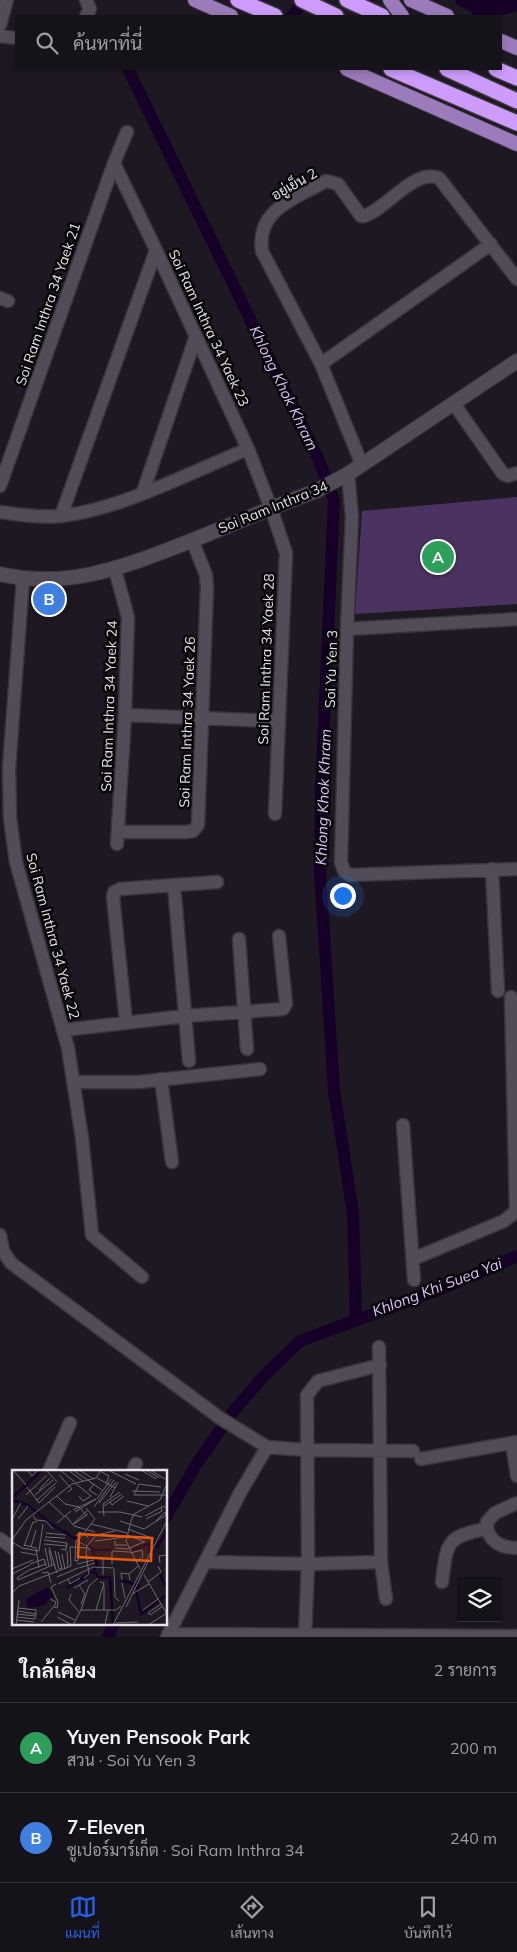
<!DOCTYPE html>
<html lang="th">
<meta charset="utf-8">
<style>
body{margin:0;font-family:Mulish,Sarabun,sans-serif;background:#1f1b23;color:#f1f3f6}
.controls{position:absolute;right:15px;bottom:15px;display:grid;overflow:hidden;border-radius:0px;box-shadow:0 2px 8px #0003}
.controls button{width:45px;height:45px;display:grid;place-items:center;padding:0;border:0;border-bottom:1px solid #353239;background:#16121a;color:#f1f3f6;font:25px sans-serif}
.you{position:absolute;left:342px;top:895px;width:18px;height:18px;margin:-12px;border:4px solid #fff;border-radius:50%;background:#1a73e8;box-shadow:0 0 0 8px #1a73e833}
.badge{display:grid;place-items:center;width:32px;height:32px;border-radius:50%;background:#2563eb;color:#fff;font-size:16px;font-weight:700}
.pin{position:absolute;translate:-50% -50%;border:2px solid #fff;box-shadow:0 1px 5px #0006}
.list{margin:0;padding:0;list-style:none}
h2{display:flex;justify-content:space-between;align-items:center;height:65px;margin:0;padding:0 20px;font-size:21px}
h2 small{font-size:16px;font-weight:400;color:#9e9ea2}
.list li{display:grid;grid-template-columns:32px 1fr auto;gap:15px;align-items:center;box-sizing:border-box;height:90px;padding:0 20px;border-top:1px solid #353239}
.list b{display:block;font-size:19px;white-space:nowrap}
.list p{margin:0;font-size:16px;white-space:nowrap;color:#9e9ea2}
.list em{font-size:16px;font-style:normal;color:#9e9ea2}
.icon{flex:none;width:28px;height:28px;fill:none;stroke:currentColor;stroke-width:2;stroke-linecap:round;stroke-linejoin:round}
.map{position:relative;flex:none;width:517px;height:1637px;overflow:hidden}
.search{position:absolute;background:#16121a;box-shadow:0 2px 8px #0003;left:15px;right:15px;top:15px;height:55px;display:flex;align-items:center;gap:12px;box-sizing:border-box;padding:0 18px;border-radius:0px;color:#9e9ea2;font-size:19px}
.sheet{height:245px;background:#16121a}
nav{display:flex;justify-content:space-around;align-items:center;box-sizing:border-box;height:70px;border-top:1px solid #353239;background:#16121a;font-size:14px;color:#9e9ea2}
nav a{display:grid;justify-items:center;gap:2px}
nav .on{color:#2563eb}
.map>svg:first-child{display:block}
</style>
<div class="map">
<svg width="517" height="1637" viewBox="0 0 517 1637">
<rect width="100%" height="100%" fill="#1e1823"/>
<path fill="#4b3361" d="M517,497v107l-162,10 7,-103z"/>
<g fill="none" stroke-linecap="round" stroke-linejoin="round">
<path stroke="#170028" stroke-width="12" d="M461,0l21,10
M292,16l14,-16
M128,69l190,389 16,42 -13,290 -1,83 14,217 19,123 3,105
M166,1517l30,-52 36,-52 31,-36 37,-36 141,-52 76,-33
M108,1637l6,-14"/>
<path stroke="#170028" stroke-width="21" d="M482,10l35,-10"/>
<g stroke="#39353e" stroke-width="15">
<path id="minor" d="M86,16l4,-7 -4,-9
M0,25l7,-25
M0,36l16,2
M114,163l42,87 92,199 23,59 15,45 -11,261
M0,298l8,3
M321,364l170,-120
M454,404l49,70 5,2 9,-3
M362,465l-41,-101 -59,-113c-6,-42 33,-52 64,-70l12,3 23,32h3c23,-7 50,-48 75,-38l78,101
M348,474l4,43 -5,112 -6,233 3,9 6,4 167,-6
M0,486l114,-323 13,-31
M143,492l53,-156
M0,512c20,3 41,6 61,4 61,-7 130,-44 187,-67
M61,516l95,-266
M115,570l13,47 -3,98 -8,129
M23,579l-14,189 1,50 6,44 52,186 14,90 10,97 50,42
M347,629l170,-10
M125,715l153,6
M118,832h67l8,-1 5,-6 9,-238 -1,-12 -14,-35
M492,869l6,122
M174,885l15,176
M239,939l8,110
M126,1022l-13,-125 1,-5 6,-3 97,-7
M64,1030l121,-14 98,-7 3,-5 -7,-68
M161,1079l11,83
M73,1082h66l121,-13
M403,1125l11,155
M0,1235l3,16 8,12 209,155 47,29 39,3 107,1
M413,1259l91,-38 12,-10 -5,-214
M379,1347l2,215 5,37
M512,1443l5,33
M421,1459l96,-17
M49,1471l21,-48
M133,1471l3,-7
M517,1503l-22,10 -8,9c-1,18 13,26 30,26
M0,1539l14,10
M205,1562l103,2 73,-2
M442,1582c5,-39 4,-46 44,-53
M168,1634l349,2
M167,1637l73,-144 27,-46
M305,1637l3,-73 -1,-169 11,-14 62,-16"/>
</g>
<g stroke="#39353e" stroke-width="16">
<path id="tertiary" d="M0,574c65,15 118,-5 178,-28 46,-18 92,-38 138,-55l32,-17 169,-113"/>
</g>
<g stroke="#39353e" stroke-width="16">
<path id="primary" d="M195,0l36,16
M390,0l12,16
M411,0l36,16
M501,41l16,7
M347,69l170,75"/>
</g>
<g stroke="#39353e" stroke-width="18">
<path id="motorway" d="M238,0l37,16
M302,0l34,16
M347,0l35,16
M391,69l126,54
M447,69l70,32
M496,69l21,9"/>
</g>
<use href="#minor" stroke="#524c59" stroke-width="12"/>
<use href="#tertiary" stroke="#524c59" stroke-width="14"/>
<use href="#primary" stroke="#9b7bbb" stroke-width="14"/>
<use href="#motorway" stroke="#cc9bfc" stroke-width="15"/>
</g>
<g text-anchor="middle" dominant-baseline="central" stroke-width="5" stroke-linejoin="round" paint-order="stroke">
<g font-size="14" fill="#e6e2ea" stroke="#070509">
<text transform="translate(294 184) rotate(-30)">อยู่เย็น 2</text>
<text transform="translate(48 304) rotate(-71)">Soi Ram Inthra 34 Yaek 21</text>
<text transform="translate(209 328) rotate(65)">Soi Ram Inthra 34 Yaek 23</text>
<text transform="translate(273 507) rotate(-22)">Soi Ram Inthra 34</text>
<text transform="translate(266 659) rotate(-88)">Soi Ram Inthra 34 Yaek 28</text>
<text transform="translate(331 669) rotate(-88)">Soi Yu Yen 3</text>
<text transform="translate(109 706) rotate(-88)">Soi Ram Inthra 34 Yaek 24</text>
<text transform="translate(187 722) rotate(-88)">Soi Ram Inthra 34 Yaek 26</text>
<text transform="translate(53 936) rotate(75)">Soi Ram Inthra 34 Yaek 22</text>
</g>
<g font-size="15" font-style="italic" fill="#dfc1fe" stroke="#070509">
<text transform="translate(284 388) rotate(64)">Khlong Khok Khram</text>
<text transform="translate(323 797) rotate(-88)">Khlong Khok Khram</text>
<text transform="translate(437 1287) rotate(-21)">Khlong Khi Suea Yai</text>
</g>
</g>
<g transform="translate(12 1470)">
<rect width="155" height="155" fill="#1e1823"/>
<path d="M36,117l6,9 -11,10 -16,2 -1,-9z" fill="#170028"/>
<path fill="none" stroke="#170028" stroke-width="2.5" d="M0,28l30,-28M0,30l16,5 23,19 40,24 6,15 -3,8 -27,17M144,78l11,-17M80,80h21M119,81l19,-8 -1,6 5,4M82,101l5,7 11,-1 3,46M147,103l8,16M109,110l18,6 -3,5 5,23 26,-19"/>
<path fill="none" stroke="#6e6973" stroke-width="1" d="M1,0l13,15M15,0l5,6 6,-6M34,0l11,12M48,0l15,12M56,0l15,11M61,0l29,20M67,0l15,9M96,0l28,14M129,0l15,9M134,0l13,8M138,0l15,9M88,1l9,5 -3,7M113,4l14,6M47,5l13,14 -4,3M85,8l18,10M63,13l16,13 -8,5 -4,-5M82,14l-5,6 8,5M15,17l12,16 16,-16M149,17l-22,-3 -5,11h33M27,20l11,-12M120,21l28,1M14,25l21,-20M23,25l18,-15M45,26l8,8 14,3 7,8M98,27l8,-15M85,29l14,-20M25,30l19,-17M115,31l21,5M37,32l15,14M98,32l2,3 12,-9M87,33l17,-21M92,36l18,-12M82,37l20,-27M61,40l23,-11 -21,13M86,42h22l22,5M53,45l9,11 21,6M21,46l3,4 10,1 7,8M92,46l-1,-12 17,-12M133,46l19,-10 1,2M0,49l9,-16M6,49l10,-13M134,49l16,-8 -1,-4M108,51l24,8 22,-14 -1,-3 -10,10M45,53l14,-12M61,54l14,-13M62,54l14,-10M79,54l36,9M116,59l26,10M34,63l20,2M115,65l18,7M64,66l4,-4 8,5M33,67l20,1M68,68l15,-19 -9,-11M0,70l14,-20 46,-36 24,-6 5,-8M32,70l23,3 -1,7 -5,-1M67,71l-1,20h-3l1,-21 9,5 2,1M83,71l31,-4M103,71v4h12M0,72l10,6 17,3 4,-27M32,74l23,2M12,75l12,3 3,20M12,76l9,-24h4M19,77l5,-17M37,77l8,26M33,78l4,18M103,78l12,1 17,-7M37,80l3,15M43,81l4,18M55,81l1,16M9,82l15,3M46,82l4,16 -3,1M74,83l1,-7 9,-11 19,-4M118,83l12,-3 1,7 -7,5M50,84l3,15M91,88v17M148,93l-1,-7 8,-1M18,94l14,-5 2,7M65,94l17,-4M100,94v-13l18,1M67,98l16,-5M0,99l21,-9M102,99l1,28 4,4M128,99l-14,-28 5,-20 3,-7 26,-14 7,-16M30,103l6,-1 3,11M0,104l18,-9M132,105l23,39M45,107l21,-9M72,108l5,-4 -3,-21M56,109l2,5 10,-6M6,110l37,-16M6,110l-1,-2 12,-8 17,-6M110,110l-1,-7 8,1M118,110l-1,-6 9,-8M136,112l13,-10 -3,-6M110,113l3,15M46,114l35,-17 21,1M67,115l6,9 -4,10M62,118l14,-8M0,123l7,-7 52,-20 -1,-19 19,1 1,3M59,124l-2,6 10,12M120,124l17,-10M42,137l3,1 1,-6 -7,-15 5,-3M114,137l22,-45M69,140l8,-24 9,-8M84,140l8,-27 -4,-1M92,140v-25M131,140l15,-11M5,141l19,3M46,142l17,8M136,143l2,2 13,-9M136,143l13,-9M5,144l19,2M5,147l18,2 1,-5v-4l-18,-2M45,147l15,8M4,150l18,2M29,152l14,-17 1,-3 -6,-3M104,153l22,-1M4,155l3,-25M61,155l8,-15h35l5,-4M93,155l3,-15M101,155l54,-104M136,155l19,-12"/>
<path fill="#e8590c" fill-opacity="0.15" stroke="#e8590c" stroke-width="2.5" d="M67,64l73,4 -1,23 -73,-4z"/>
<rect width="155" height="155" fill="none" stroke="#e6e2ea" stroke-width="2.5"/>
</g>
</svg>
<div class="controls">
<button><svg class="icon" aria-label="layers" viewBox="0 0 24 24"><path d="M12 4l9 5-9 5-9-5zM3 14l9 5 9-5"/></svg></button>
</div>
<div class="you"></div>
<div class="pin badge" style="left:438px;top:557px;background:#2e9e5b">A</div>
<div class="pin badge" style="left:49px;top:599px;background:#3f7fe0">B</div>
<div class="search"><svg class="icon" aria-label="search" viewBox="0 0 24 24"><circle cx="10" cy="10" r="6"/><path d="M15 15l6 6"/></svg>ค้นหาที่นี่</div>
</div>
<section class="sheet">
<h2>ใกล้เคียง<small>2 รายการ</small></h2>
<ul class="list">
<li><span class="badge" style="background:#2e9e5b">A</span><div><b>Yuyen Pensook Park</b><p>สวน · Soi Yu Yen 3</p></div><em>200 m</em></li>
<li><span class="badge" style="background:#3f7fe0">B</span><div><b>7-Eleven</b><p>ซูเปอร์มาร์เก็ต · Soi Ram Inthra 34</p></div><em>240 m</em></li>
</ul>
</section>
<nav>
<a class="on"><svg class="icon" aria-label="map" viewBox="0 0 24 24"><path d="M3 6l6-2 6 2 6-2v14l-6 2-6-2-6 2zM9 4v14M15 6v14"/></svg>แผนที่</a>
<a><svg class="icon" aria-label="directions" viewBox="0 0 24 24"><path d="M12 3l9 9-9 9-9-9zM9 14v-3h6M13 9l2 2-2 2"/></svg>เส้นทาง</a>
<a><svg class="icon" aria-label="saved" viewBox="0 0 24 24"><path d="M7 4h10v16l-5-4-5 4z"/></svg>บันทึกไว้</a>
</nav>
